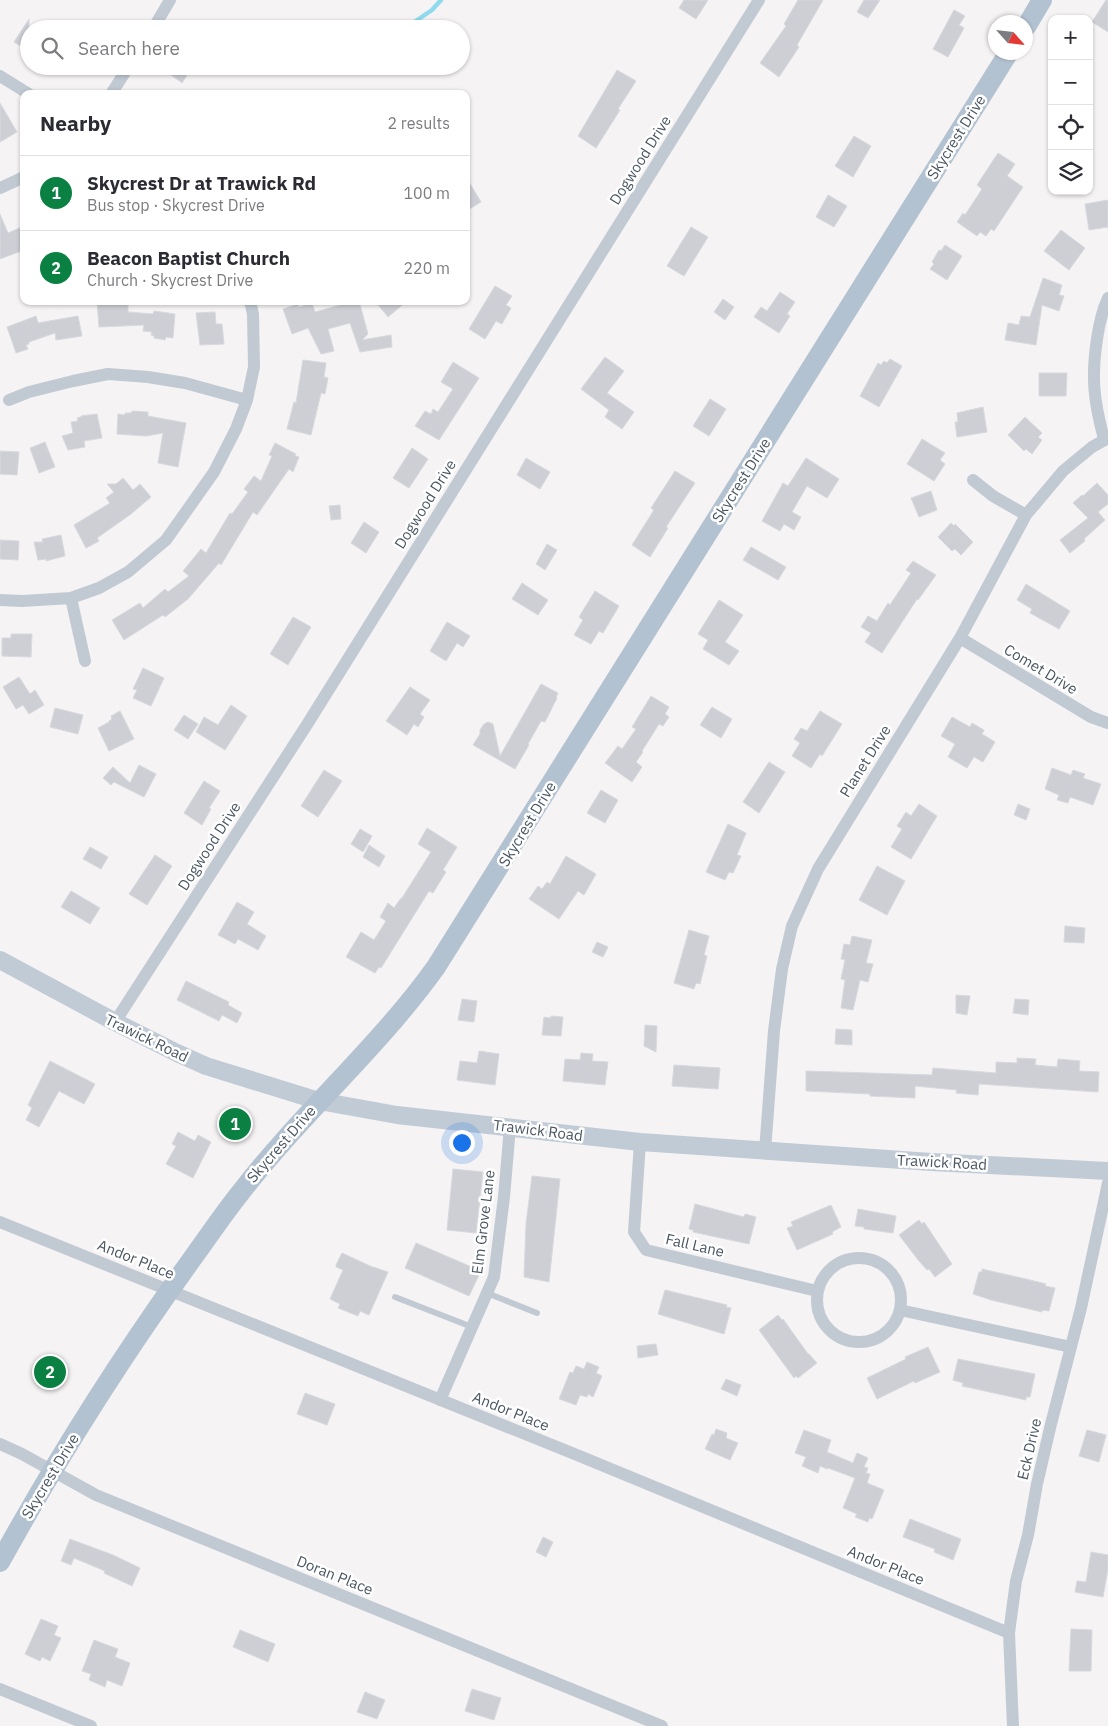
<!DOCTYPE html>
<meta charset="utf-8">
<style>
body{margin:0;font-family:"IBM Plex Sans",sans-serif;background:#f2f2f3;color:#2b2b33}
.controls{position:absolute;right:15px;top:15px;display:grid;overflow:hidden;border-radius:10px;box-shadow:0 1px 4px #0004}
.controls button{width:45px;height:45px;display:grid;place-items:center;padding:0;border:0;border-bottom:1px solid #e1e1e2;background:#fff;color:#2b2b33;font:25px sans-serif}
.compass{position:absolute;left:988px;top:15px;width:45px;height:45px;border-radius:50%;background:#fff;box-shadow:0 1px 4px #0004;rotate:117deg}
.you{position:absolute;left:461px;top:1142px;width:18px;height:18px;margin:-12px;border:4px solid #fff;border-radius:50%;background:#1a73e8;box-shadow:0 0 0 8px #1a73e833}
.badge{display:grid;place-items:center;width:32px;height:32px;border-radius:50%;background:#0b8043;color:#fff;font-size:16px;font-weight:700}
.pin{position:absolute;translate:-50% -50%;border:2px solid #fff;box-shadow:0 1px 5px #0006}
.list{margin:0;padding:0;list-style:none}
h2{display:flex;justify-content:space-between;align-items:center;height:65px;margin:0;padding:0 20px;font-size:21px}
h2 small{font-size:16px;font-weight:400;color:#7c7c81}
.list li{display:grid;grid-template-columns:32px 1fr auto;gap:15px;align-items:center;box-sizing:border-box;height:75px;padding:0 20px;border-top:1px solid #e1e1e2}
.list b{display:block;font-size:19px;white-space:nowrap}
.list p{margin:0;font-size:16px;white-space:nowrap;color:#7c7c81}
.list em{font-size:16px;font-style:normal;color:#7c7c81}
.icon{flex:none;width:28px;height:28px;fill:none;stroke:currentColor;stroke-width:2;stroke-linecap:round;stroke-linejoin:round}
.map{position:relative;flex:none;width:1108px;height:1726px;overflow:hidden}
.search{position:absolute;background:#fff;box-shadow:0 1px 4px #0004;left:20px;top:20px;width:450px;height:55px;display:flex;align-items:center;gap:12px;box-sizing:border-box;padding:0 18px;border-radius:28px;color:#7c7c81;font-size:19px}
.panel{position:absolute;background:#fff;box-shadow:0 1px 4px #0004;left:20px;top:90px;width:450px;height:215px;border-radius:10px}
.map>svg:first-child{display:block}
</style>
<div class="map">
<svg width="1108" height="1726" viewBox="0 0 1108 1726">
<rect width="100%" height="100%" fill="#f5f3f3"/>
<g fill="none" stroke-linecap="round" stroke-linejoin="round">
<path stroke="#90daee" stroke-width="4.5" d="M407,27l25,-17 9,-10"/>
</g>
<path fill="#cdcfd5" stroke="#d7d9de" d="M684,0h24l-12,19 -17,-11z
M798,0h25l-26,45 2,2 -20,30 -19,-14 26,-37 -2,-2z
M864,0h16l-12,18 -11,-6z
M1106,0h2v32l-16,-10z
M954,10l11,6 -6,9 5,3 -16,29 -15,-8z
M29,19v32l-15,-9z
M159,66h22l8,6 -7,11z
M617,70l19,11 -18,28 2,1 -24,38 -18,-12z
M0,103l17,29 -17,10z
M854,136l17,10 -18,31 -18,-11z
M998,153l17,11 -8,12 16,11 -29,44 -3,-2 -5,7 -6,-4 -3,4 -20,-14 6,-9 2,2 17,-26 -5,-4z
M466,177l15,25 -15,9z
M828,195l19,11 -13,21 -18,-10z
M1108,200v27l-19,3 -4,-26z
M0,214l8,19 16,-7v24l-24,9z
M691,227l17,10 -24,39 -17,-10z
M1061,230l24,18 -16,22 -25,-19z
M945,245l17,11 -15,24 -17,-11 4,-5 -2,-2 7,-12 2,1z
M1043,278l19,7 -3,10 5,1 -5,15 -17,-6 -6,40 -31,-5 3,-17 11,2 2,-9 9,1z
M495,286l17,10 -6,9 5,3 -9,16 -6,-3 -11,18 -16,-10z
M780,292l15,10 -8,12 3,2 -11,17 -25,-16 7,-10 6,4z
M723,299l11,8 -9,13 -11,-8z
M97,301h31v11l25,2 1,-3 21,3 -2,24 -7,-1 -1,3 -11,-2v-2l-3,-1 1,-3 -9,-1 1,-6 -45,2z
M355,301h4l9,33 -6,6 29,-5 1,12 -32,5 -10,-29 -22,6 6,22 -13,3 -13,-26 -16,6 -9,-25 15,-5 1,3 13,-4 3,9z
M375,301h32l-19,16z
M215,312l1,12h6l2,20 -24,1 -4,-32z
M36,316l2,7 40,-7 4,20 -26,4 -1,-7 -26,9v2l-3,1 2,4 -12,4 -9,-26z
M605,357l19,14 -17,22 27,19 -12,17 -17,-12 4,-7 -28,-21z
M890,359l12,7 -23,41 -19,-11 18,-33 3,2 3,-4 3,2z
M303,360l23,3 -2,14 4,1 -3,16 -4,-1 -10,42 -24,-6 7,-27 2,1z
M453,362l26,16 -40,62 -24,-14 10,-15 6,3 2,-5 5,3 15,-23 -12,-7z
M1039,373h28l-1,23h-27z
M710,399l16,10 -17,27 -16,-10z
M983,407l4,25 -30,5 -2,-15h3l-1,-9z
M132,411l16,1v4l38,7 -8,44 -20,-4 5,-30 -17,3 -29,-2 1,-20 7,1v-2h6z
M97,414l5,24 -18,3 1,6 -17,3 -6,-14 11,-3 -2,-11 7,-1 -1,-3 4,-1v-1z
M1025,417l17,16 -4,4 4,3 -10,14 -6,-5 -2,2 -16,-16z
M922,439l23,14 -5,7 5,4 -11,17 -27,-17z
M45,442l10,25 -16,6 -9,-25z
M275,443l21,11 -1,2 4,1 -6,15 -4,-3 -32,46 -4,-3 -32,53 -2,-2 -31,36 -23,18 -2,-2 -39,25 -12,-20 28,-17 3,5 22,-19 3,3 21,-16 -6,-5 18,-22 5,4 24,-40 2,1 16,-22 -4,-3 10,-13 7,5 11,-25 -3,-1z
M412,448l16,11 -19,29 -16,-10z
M0,451l19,1 -2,23 -17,-1z
M526,458l24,14 -10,17 -23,-14z
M806,458l33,21 -12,19 -20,-12 -15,26 9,5 -7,13 -10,-6 -4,7 -18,-10 21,-38 5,3z
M675,471l20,12 -29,44 2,1 -18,29 -18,-12 22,-35 -3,-2z
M123,478l10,12 7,-6 11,13 -20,17 -34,24 2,3 -13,7 -12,-23 36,-22 -4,-5 8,-6 -7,-8h9z
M1097,483l11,12v9l-10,8 7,8 -21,19 1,2 -15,12 -10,-13 28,-22 -15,-15 9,-8 1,1z
M931,491l6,19 -18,7 -8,-19z
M340,505l1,14 -10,1 -2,-14z
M364,522l15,10 -13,21 -15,-10z
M951,523l3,3 1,-2 18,18 -12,13 -6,-6 -3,2 -14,-14z
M61,535l4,21 -19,5v-2l-8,1 -4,-18h9l-1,-3z
M0,540l19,1 -1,19 -18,-1z
M547,544l10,6 -12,20 -9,-6z
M751,547l35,20 -8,13 -35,-20z
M913,561l23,14 -18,25 -1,-1 -35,54 -17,-11 6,-9 -10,-6 7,-11 9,5 11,-18 2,2 21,-32 -5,-3z
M522,583l26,17 -10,15 -26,-16z
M1026,584l44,27 -11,18 -29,-16 2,-4 -15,-9z
M595,591l24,15 -16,27 -4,-2 -8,13 -17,-9 9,-15 -4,-3z
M719,600l24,15 -18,27 14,9 -10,14 -26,-16 5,-9 -10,-6z
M293,617l18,10 -23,38 -18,-11z
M447,622l23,14 -7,11 -6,-4 -11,18 -16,-10z
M11,634h21l-1,23 -29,-1v-18h9z
M143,668l21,10 -13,28 -18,-8 4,-8 -4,-1z
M19,677l11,17 5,-4 9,15 -15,9 -6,-9 -7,4 -13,-22z
M541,684l17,9 -2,4 1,1 -12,24 -4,-1 -13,23 1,1 -14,24 -42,-24 7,-11v-4l4,-6 4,-2 5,2 7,32z
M410,687l20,13 -10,14 4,3 -6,10 -4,-3 -7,11 -21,-14z
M651,696l18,11 -4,7 4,3 -6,9 -4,-2 -17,27 1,1 -7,10 6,5 -10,15 -27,-19 13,-17 4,3 14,-20 -4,-2z
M231,705l16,11 -22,34 -29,-18 8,-15 14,8z
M712,707l20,12 -11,19 -21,-13z
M55,708l28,7 -5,19 -28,-7z
M120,711l14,28 -25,12 -11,-23 11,-6v-1l3,-2 -1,-3z
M820,711l22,13 -20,32 -2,-2 -9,14 -19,-12 8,-13 -6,-4 7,-11 6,3z
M184,715l14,9 -10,15 -14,-9z
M952,717l18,10 2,-4 12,7 -2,4 13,8 -12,20 -9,-5 -7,11 -19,-11 7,-13 -14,-8z
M769,762l16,10 -26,41 -16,-11z
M139,765l17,9 -12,23 -30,-15 -3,3 -8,-7 10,-11 17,16z
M1052,768l19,7 2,-5 12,4 -2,4 18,6 -8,21 -23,-8 -2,6 -11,-3 2,-5 -14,-6z
M324,770l18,11 -24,36 -17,-11z
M204,781l16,10 -11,17 2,1 -9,16 -18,-12z
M601,790l17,10 -13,23 -18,-10z
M919,804l18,12 -26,43 -20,-12 11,-18 -5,-3 9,-14 5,4z
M1018,804l12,5 -4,11 -12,-5z
M728,824l18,9 -9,22 4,1 -8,17 -4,-1 -4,8 -19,-8z
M427,828l30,19 -14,23 3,2 -13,21 -4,-2 -48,77 -2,-1 -4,6 -29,-16 15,-25 13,8 12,-19 -6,-4 8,-14 6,5 7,-10h1l29,-46 -13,-8z
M360,829l12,7 -9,16 -12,-8z
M369,845l16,11 -6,11 -16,-10z
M90,847l18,10 -7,12 -18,-10z
M155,855l17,11 -25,39 -18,-11z
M566,856l30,18 -12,21 -6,-4 -19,28 -30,-20 9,-13 4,3 5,-7 3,2z
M877,866l28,15 -18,34 -28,-15z
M71,891l29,17 -10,16 -29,-17z
M237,902l17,10 -7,12 19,12 -8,14 -20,-11 -3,5 -17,-9z
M1065,926l20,2 -1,15 -20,-1z
M689,930l20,6 -5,19 3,1 -7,28 -4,-1 -2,6 -20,-6z
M852,936l20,4 -6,23 7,1 -5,18 -8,-2 -7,30 -12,-2 4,-28 -4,-1 4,-19 -4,-1 3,-15 6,1z
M597,942l11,5 -5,10 -11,-5z
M186,981l43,21 -1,3 14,8 -5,10 -15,-8 -3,6 -42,-21z
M956,995l14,1 -3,19 -11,-2z
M462,999l15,2 -3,21 -16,-2z
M1015,999l14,1 -1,15 -15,-2z
M551,1016l12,1 -2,19 -19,-1 2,-18 7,1z
M645,1025l12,1 -1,26 -12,-6z
M836,1029l16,1v15l-17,-1z
M479,1051l20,3 -4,31 -38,-5 3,-19 17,2z
M581,1053l12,1 -1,7 16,1 -3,23 -42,-4 2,-22 15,1z
M1017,1058l19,1 -1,6 22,2 1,-8 22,2 -1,10 20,1 -1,20 -119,-8 -1,11 -22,-2 1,-3 -42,-4v12l-45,-2v-2l-64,-3v-20l126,4 1,-7 63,5v-11l21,1z
M50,1061l45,23 -11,20 -25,-13 -20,36 -13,-7 6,-12 -4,-3z
M674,1065l46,3 -2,21 -46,-3z
M178,1132l17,9 3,-6 13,7 -18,36 -27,-14 10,-18 -4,-2z
M453,1169l30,3 -7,61 -29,-3z
M532,1176l28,3 -11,103 -25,-5 2,-53z
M695,1204l49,13 1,-3 11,3 -7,27 -56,-12v-2l-4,-1z
M831,1205l10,22 -9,5 1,2 -36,16 -10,-22 6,-2 -2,-4z
M858,1209l38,7 -3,17 -29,-4v-2l-9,-1z
M919,1220l3,4 2,-2 28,42 -17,13 -6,-8 -2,1 -8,-9 -20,-26z
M416,1243l65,28 -12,25 -64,-28z
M342,1253l28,13 18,6 -19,43 -9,-4 -2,5 -20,-8 2,-4 -10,-5 13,-29 -7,-3v-2z
M982,1269l44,10 20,5 -1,2 10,2 -6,23 -7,-1v2l-51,-12 -18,-6 6,-22h3z
M665,1290l62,15 -1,2 5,1 -7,26 -66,-20z
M778,1315l4,5 1,-1 25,35h1l8,9 -19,15 -2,-2 -2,2 -35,-48z
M656,1344l2,11 -20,3 -1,-12z
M928,1347l12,25 -25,11 -1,-2 -37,18 -10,-21 39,-19 -1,-2z
M958,1359l77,15 -5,23h-4v3l-64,-14 1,-3 -10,-3z
M587,1362l12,5 -3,6 6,3 -9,21 -5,-3 -1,3 -7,-2 -4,10 -17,-6 11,-27 3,1 3,-7 8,3z
M726,1379l15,6 -4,11 -16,-7z
M305,1393l30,11 -8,21 -30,-11z
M716,1429l11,4 -1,5 12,5 -8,17 -25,-11 7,-15 2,1z
M804,1430l27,10 -4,12 26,11 4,-10 11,5 -4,9 4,1 -2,5 4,1 -3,9 17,7 -12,29 -3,-1 -1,4 -13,-5 2,-3 -14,-6 12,-30 -27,-10 -1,1 -7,-3 -2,7 -16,-7 4,-9 -11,-4z
M1087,1430l19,5 -7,27 -20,-6z
M910,1519l51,20 -8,21 -19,-8 1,-3 -32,-12z
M543,1537l10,5 -7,15 -10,-5z
M70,1539l43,16 27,13 -8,18 -28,-13 1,-2 -31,-13 -3,7 -10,-4z
M1091,1552l17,3v14l-5,28 -28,-5 2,-11 9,1z
M41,1619l17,7 -4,9 7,3 -11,23 -8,-4 -2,4 -15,-7z
M1071,1629l21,1 -1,41h-22z
M240,1630l35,14 -7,18 -35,-15z
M94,1640l24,9 -3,8 15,6 -8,23 -15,-6 -2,7 -16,-7 2,-6 -9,-3z
M472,1689l29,9 -7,22 -29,-9z
M365,1692l20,8 -8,19 -20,-7z"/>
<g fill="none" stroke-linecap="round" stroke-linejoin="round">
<path stroke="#c1cad2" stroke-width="6" d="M487,1293l50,20
M395,1297l77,30"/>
<path stroke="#c1cad2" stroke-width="12" d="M153,29l17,-29
M0,76l29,18
M111,94l18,-28
M0,188l24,-11
M9,400l20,-8 44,-11 35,-7 40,3 37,6 62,17
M1104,439c-10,-37 -13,-61 -7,-100 2,-14 5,-28 11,-41
M973,480l20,16 33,19
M71,598l14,63
M0,600l22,1 49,-3 28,-10 29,-16 38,-32 48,-68 22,-43 11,-29 7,-33 -1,-53 -3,-13
M960,638l131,79 17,6
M115,1022l193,-299 451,-723
M640,1142l-6,90 12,18 171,41
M765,1151l9,-120 8,-62 10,-43 26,-57 142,-231 66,-123 37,-44 29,-24 16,-9
M0,1222l577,233 432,178
M817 1300a42 42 0 1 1 84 0a42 42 0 1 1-84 0Z
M900,1310l171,37
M440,1400l54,-123 10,-80 6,-70
M0,1444l22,10 74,41 566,231
M0,1689l91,37
M1013,1726l-4,-93 7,-52 12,-46 9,-51 14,-60 30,-116 27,-125"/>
<path stroke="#c1cbd6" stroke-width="18" d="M0,960l115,62 62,31 29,13 113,35 78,14 243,27 291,20 177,9"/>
<path stroke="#b3c2d1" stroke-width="20" d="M1026,27l16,-27
M0,1562c58,-105 122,-206 192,-303 16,-22 32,-46 49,-67 61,-79 137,-144 195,-225l573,-915"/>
</g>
<g text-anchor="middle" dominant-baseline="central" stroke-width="5" stroke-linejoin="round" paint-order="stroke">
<g font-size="15" fill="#4a5661" stroke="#fff">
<text transform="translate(956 137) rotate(-58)">Skycrest Drive</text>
<text transform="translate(640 160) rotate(-58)">Dogwood Drive</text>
<text transform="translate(741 480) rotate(-58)">Skycrest Drive</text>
<text transform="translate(425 504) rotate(-58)">Dogwood Drive</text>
<text transform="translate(1041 669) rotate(31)">Comet Drive</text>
<text transform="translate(865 761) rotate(-58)">Planet Drive</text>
<text transform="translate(527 824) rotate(-59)">Skycrest Drive</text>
<text transform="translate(209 846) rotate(-57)">Dogwood Drive</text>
<text transform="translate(147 1038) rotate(26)">Trawick Road</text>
<text transform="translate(538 1130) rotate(7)">Trawick Road</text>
<text transform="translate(281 1144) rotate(-49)">Skycrest Drive</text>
<text transform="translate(942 1162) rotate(3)">Trawick Road</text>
<text transform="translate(483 1222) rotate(-83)">Elm Grove Lane</text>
<text transform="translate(695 1245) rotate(13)">Fall Lane</text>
<text transform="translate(136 1259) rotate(22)">Andor Place</text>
<text transform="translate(511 1411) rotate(22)">Andor Place</text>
<text transform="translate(1029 1449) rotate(-77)">Eck Drive</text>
<text transform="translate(50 1476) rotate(-59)">Skycrest Drive</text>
<text transform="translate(886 1565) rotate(22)">Andor Place</text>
<text transform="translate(335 1575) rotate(22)">Doran Place</text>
</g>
</g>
</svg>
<div class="controls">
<button>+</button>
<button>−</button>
<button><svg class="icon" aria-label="locate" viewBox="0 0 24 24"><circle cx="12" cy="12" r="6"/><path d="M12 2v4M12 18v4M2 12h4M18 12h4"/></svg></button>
<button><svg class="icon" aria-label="layers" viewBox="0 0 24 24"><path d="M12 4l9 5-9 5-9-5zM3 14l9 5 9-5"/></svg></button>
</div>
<svg class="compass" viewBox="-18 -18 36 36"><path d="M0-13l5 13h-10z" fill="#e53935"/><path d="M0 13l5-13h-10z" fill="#7c7c81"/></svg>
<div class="you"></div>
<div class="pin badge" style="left:235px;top:1124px">1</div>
<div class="pin badge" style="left:50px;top:1372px">2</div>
<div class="search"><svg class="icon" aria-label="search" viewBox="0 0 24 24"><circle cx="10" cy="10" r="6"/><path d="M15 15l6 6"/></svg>Search here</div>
<section class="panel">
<h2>Nearby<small>2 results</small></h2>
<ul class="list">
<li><span class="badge">1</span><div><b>Skycrest Dr at Trawick Rd</b><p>Bus stop · Skycrest Drive</p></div><em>100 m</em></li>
<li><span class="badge">2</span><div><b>Beacon Baptist Church</b><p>Church · Skycrest Drive</p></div><em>220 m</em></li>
</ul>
</section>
</div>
